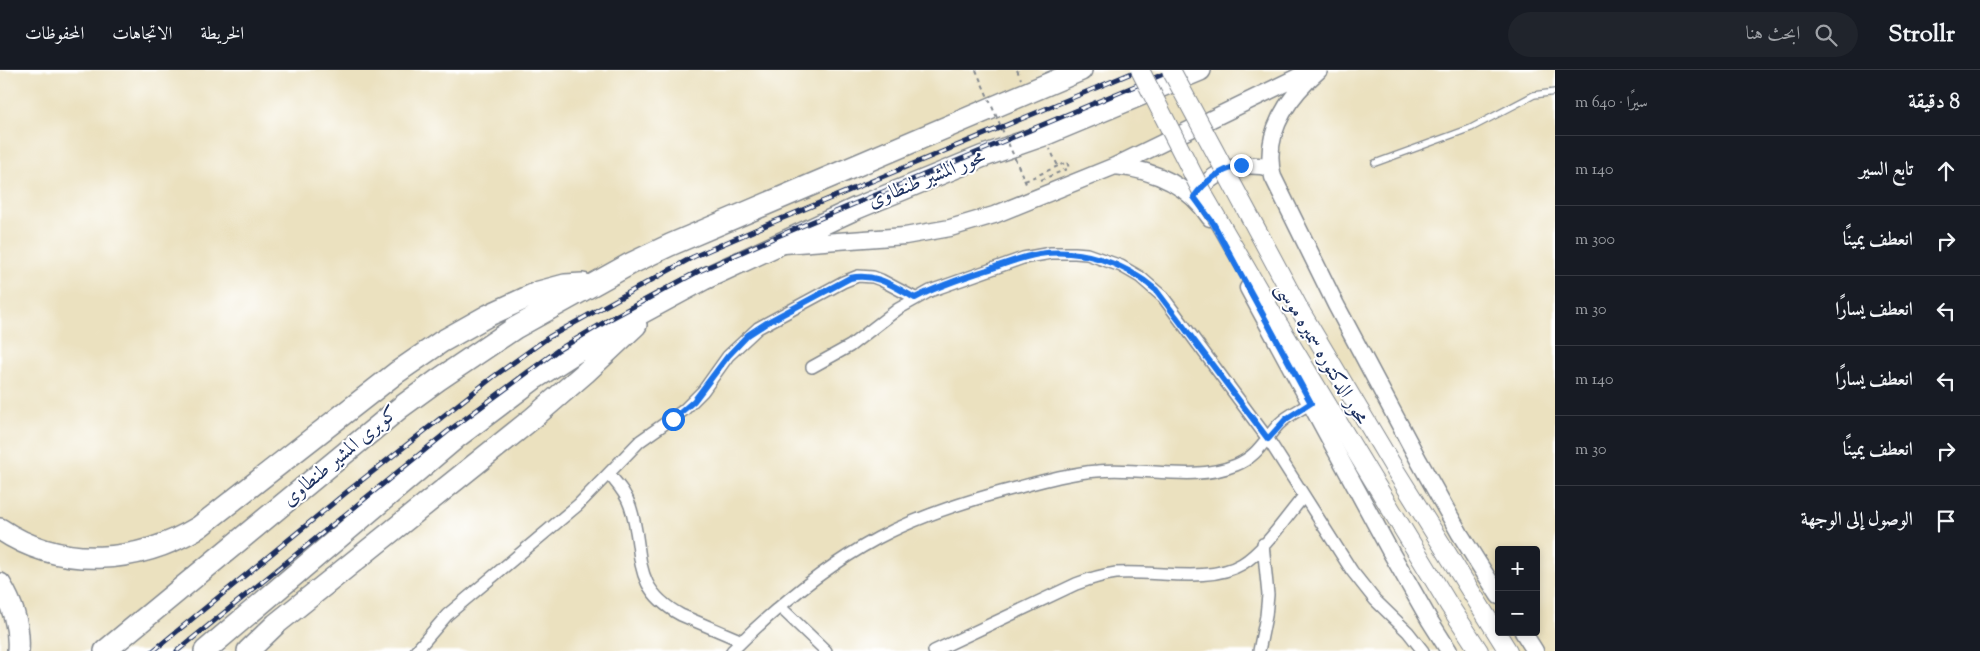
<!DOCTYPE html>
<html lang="ar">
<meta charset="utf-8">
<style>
body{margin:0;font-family:"Sorts Mill Goudy",Amiri,serif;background:#20242c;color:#f1f3f6;direction:rtl}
.controls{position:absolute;right:15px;bottom:15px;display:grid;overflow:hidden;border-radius:5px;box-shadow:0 2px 8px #0003}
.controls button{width:45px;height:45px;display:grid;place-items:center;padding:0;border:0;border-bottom:1px solid #363941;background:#171b24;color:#f1f3f6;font:25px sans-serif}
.stop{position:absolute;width:15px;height:15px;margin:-11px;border:4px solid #1a73e8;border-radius:50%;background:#fff}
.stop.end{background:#1a73e8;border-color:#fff;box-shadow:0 1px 5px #0008}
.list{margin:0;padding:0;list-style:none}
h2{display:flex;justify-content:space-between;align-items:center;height:65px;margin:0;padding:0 20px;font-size:21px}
h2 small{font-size:16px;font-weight:400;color:#9ea1a6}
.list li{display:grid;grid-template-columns:32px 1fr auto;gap:15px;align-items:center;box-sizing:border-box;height:70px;padding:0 20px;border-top:1px solid #363941}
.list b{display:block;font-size:19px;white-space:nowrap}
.list em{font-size:16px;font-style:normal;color:#9ea1a6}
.icon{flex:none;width:28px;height:28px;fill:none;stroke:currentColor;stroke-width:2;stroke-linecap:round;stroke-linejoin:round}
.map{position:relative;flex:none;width:1555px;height:581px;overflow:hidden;direction:ltr}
header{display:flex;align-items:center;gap:30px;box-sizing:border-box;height:70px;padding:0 25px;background:#171b24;border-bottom:1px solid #363941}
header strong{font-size:24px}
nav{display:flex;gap:28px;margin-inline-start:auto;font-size:18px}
.search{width:350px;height:45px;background:#20242c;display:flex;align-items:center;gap:12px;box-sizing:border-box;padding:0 18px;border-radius:28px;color:#9ea1a6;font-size:19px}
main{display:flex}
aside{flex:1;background:#171b24}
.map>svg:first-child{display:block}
</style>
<header>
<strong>Strollr</strong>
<div class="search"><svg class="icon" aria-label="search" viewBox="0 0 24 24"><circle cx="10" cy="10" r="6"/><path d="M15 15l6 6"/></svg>ابحث هنا</div>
<nav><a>الخريطة</a><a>الاتجاهات</a><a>المحفوظات</a></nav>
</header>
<main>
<aside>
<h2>8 دقيقة<small>سيرًا · 640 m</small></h2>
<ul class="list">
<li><svg class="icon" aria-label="ahead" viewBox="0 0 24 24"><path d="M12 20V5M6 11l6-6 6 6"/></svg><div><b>تابع السير</b></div><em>140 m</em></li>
<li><svg class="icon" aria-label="right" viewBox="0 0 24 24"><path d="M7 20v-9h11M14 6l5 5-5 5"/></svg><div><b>انعطف يمينًا</b></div><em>300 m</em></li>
<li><svg class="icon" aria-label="left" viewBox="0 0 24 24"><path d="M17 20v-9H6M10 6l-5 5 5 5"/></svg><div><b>انعطف يسارًا</b></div><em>30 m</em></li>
<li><svg class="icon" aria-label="left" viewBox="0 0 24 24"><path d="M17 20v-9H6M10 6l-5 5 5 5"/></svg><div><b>انعطف يسارًا</b></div><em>140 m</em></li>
<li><svg class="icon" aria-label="right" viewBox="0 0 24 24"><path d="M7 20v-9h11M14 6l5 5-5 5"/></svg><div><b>انعطف يمينًا</b></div><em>30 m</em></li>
<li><svg class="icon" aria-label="arrive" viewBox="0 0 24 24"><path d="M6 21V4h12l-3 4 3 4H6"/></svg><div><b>الوصول إلى الوجهة</b></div></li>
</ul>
</aside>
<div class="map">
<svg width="1555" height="581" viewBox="0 0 1555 581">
<rect width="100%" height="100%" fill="#fff"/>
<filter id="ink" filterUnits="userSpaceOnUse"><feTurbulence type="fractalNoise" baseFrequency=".02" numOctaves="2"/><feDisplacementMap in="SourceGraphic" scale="10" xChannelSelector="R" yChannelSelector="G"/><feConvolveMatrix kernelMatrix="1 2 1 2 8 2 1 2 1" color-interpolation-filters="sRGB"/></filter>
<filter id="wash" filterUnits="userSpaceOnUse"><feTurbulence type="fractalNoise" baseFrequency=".0096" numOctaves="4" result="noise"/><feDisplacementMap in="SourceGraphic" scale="20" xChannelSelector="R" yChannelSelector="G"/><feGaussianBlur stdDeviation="1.12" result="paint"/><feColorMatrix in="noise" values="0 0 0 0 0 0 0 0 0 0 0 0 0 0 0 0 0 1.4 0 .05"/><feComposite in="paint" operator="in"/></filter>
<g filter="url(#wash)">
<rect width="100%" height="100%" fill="#ebe1bf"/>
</g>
<g filter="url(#ink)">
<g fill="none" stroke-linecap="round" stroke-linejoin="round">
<g stroke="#83888e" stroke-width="8">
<path id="lane" d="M1375,93l96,-35 63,-33 21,-3"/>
</g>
<g stroke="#83888e" stroke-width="14">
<path id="street" d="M812,297l38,-21 48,-37 32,-18 93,-33 28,-5h24l12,1 34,12 19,11 23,20 105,142 84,132 23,29 33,32 15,19
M609,404c8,10 17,19 21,32 16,46 -2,80 51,109l61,26
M780,537l46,44
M416,581l31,-36 131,-110 62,-64 44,-31 19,-19 25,-35 30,-28 85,-46 15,-6 15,1 8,3 34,18
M732,581c43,-43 92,-84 146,-113 43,-23 91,-38 138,-50 26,-7 54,-15 81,-17 46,-5 95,12 139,-6 22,-9 28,-25 43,-41 9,-9 21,-14 32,-21
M934,581l142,-67c13,-5 26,-9 40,-11 38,-3 93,11 126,-9 23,-14 44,-47 62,-68
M1259,581l7,-35 2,-21 -5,-51"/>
</g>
<g stroke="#83888e" stroke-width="19">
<path id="secondary" d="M1319,0c-31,27 -57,64 -46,107l63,128 83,156 41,73 39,62
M1115,96c39,4 73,18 95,52
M1194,127c18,-26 45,-37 77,-29
M784,175l121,-9 45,-8 44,-13 121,-49 195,-95
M1248,218l141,261 41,72 19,30
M1523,562l12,19"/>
</g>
<g stroke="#83888e" stroke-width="20">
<path id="primary" d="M1301,242l96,161 111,178
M1279,255l170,280 30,46"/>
</g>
<g stroke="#83888e" stroke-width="24">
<path id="highway" d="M0,459c61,41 138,35 199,-2l197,-154 45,-31 48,-27 50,-23 26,-7 18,-1
M0,514c13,21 20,42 18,67
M105,581l296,-244 37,-27 77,-52 115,-64 40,-19 411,-175
M205,581l251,-213 78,-59 83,-53 87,-47 153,-71 124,-51 63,-22 156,-65
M248,581l28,-27 257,-206 52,-45 51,-48"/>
</g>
<path stroke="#83888e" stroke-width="2" stroke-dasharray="4 4" stroke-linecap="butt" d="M1017,0l4,9
M1041,110l28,-12 -2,-6 -9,4 -8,-17
M1025,111l33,-15"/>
<use href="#lane" stroke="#fff" stroke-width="5.5"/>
<use href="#street" stroke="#fff" stroke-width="11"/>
<use href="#secondary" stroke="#fff" stroke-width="16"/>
<use href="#primary" stroke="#fff" stroke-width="18"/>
<use href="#highway" stroke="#fff" stroke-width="21"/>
<g stroke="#1b2f5e" stroke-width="5">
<path id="rail" d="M153,581l195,-160 145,-114 56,-40 144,-80 78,-34 368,-153
M177,581l270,-219 111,-82 52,-31 87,-47 81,-36 395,-166"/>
</g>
<use href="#rail" stroke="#fff" stroke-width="3" stroke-dasharray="9" stroke-linecap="butt"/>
<g stroke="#83888e" stroke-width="20" stroke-linecap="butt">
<path id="primary-bridge" d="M1140,0l62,122 77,133
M1171,0l130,242"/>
</g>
<path stroke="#83888e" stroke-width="2" stroke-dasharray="4 4" stroke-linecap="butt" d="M976,0l51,116"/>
<use href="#primary-bridge" stroke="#fff" stroke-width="18"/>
</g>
</g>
<g fill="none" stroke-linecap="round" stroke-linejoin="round" filter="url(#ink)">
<path stroke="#1a73e8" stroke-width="6" d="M673,349l21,-18 34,-45 20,-21 20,-13 82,-44c25,-6 45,9 65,20 23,-12 47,-20 72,-28 17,-6 34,-13 52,-16 42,-6 85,8 117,36l112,149 18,-20 25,-16 -98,-180 -19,-26c12,-17 26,-27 47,-32"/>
</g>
<g text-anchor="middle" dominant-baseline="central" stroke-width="4" stroke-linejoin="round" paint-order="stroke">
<g font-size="20" fill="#1b2f5e" stroke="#fff">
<text transform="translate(927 110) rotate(-22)">محور المشير طنطاوى</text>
<text transform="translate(1321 284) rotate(59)">محور الدكتوره سميره موسى</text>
<text transform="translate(341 387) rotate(-40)">كوبرى المشير طنطاوى</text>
</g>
</g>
</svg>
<div class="controls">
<button>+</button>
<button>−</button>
</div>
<div class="stop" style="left:673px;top:349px"></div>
<div class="stop end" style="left:1241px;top:95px"></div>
</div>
</main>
